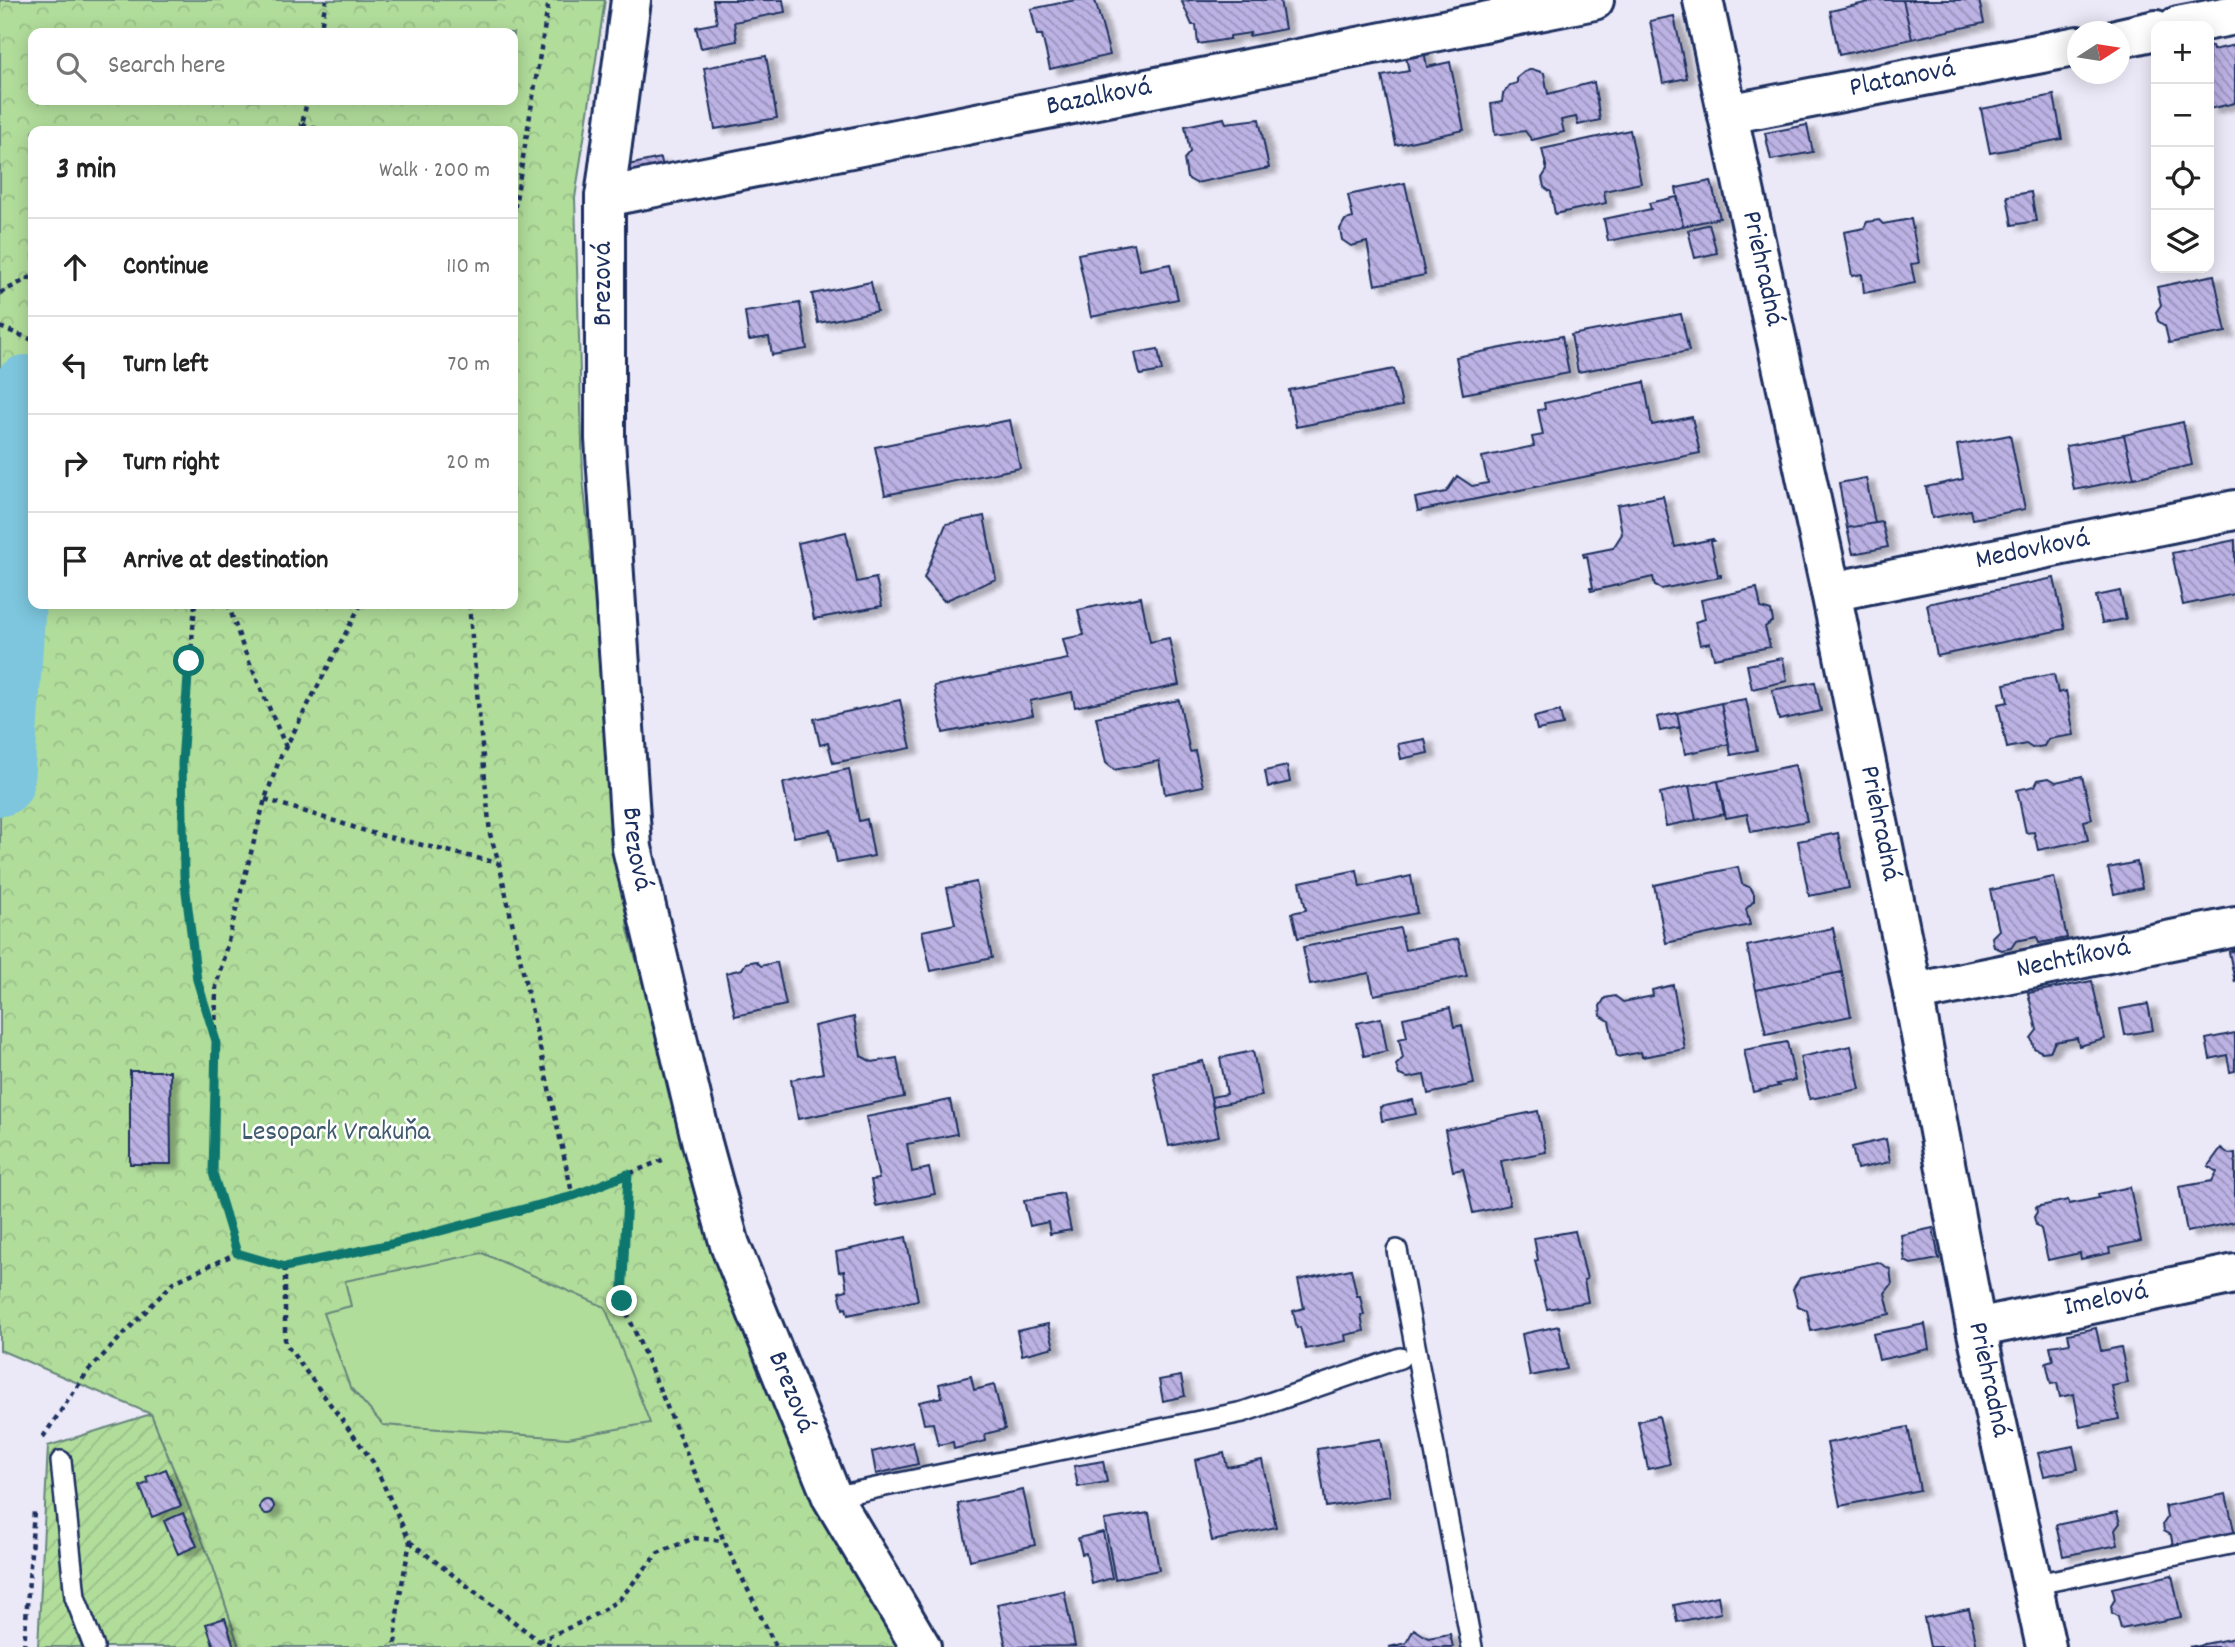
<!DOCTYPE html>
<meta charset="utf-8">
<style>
body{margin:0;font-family:Dekko,sans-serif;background:#f6f6f6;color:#222}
.controls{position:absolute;right:21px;top:21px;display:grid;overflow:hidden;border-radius:14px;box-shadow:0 4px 18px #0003}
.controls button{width:63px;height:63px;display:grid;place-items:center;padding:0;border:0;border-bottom:2px solid #e0e0e0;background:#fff;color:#222;font:35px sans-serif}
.compass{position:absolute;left:2067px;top:21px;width:63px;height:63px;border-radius:50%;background:#fff;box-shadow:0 4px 18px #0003;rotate:78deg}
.stop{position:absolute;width:21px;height:21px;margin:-16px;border:5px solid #0f766e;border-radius:50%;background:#fff}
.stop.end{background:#0f766e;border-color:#fff;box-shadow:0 2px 7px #0008}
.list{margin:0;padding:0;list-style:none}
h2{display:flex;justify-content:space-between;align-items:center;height:91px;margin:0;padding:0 28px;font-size:30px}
h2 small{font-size:23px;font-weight:400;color:#767676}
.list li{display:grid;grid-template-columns:46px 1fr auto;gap:21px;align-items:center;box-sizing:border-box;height:98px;padding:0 28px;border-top:2px solid #e0e0e0}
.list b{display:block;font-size:26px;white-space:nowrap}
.list em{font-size:23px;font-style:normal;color:#767676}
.icon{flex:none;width:38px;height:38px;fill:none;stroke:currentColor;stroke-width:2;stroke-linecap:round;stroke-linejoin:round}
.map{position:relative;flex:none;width:2235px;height:1647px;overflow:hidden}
.search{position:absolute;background:#fff;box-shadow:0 4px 18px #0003;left:28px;top:28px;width:490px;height:77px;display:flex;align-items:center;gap:18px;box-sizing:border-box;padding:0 24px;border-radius:14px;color:#767676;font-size:26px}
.panel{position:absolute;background:#fff;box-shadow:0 4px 18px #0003;left:28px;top:126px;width:490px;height:483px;border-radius:14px}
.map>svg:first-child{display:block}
</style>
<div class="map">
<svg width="2235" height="1647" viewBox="0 0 2235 1647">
<defs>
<pattern id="forest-crowns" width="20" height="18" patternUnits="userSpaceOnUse" patternTransform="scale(1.75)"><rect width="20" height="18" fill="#b1dd9b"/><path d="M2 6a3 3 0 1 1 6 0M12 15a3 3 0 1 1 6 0" fill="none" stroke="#98be88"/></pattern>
<pattern id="garden-furrows" width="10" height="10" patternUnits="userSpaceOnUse" patternTransform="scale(1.75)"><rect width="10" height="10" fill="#b1dd9b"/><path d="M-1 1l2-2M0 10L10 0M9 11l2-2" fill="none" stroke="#98be88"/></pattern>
<pattern id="building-back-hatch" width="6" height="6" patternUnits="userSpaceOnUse" patternTransform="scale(1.75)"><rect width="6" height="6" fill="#bcb2e3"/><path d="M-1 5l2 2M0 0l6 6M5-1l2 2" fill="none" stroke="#9891bb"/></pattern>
<filter id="shadow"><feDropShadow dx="8" dy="4.5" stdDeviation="2" flood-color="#0004"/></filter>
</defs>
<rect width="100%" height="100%" fill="#ebe8f7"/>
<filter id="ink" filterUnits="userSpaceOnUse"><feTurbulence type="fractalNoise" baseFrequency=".0143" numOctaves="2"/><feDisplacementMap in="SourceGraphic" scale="14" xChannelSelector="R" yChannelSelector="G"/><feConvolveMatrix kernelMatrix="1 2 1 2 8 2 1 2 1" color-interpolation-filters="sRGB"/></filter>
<g filter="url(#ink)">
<path fill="url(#forest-crowns)" stroke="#66867c" stroke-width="2" fill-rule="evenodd" d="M0,0h605l-30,198 8,280 45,452 58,210 214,507h-661l-26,-80 -62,-153 -151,-64zM33,33h480v67h-480zM33,131h480v473h-480z"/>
<path fill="#b1dd9b" stroke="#66867c" stroke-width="2" d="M482,1253l123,54 45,116 -82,15 -185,-13 -33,-38 -27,-74 28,-7 -6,-25z"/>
<path fill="url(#garden-furrows)" stroke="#66867c" stroke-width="2" d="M151,1414l62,153 26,80h-201l10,-201z"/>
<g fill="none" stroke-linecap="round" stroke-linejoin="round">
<path stroke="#7dc6de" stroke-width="68" d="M0,782l26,-393"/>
</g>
<path fill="url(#building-back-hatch)" stroke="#1b2f5e" stroke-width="2" filter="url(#shadow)" d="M713,0h70l2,12 -51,10 3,19 -36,7 -5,-21 21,-4z
M1075,0h20l15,55 -60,14 -8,-34h-5l-6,-26z
M1280,0l5,29 -36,7 1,-3 -20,3v3l-32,5 -2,-19h-4l-10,-23 8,-2z
M1878,0h25l9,39 -73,16 -9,-44z
M1903,0h76l5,23 -72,16z
M1674,16l13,62 -24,5 -13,-62z
M2235,45v58l-26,6v-62l3,-1 1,4z
M1424,50l3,17 23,-5 14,68 -68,15 -14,-69 27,-5 -4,-18z
M766,56l11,62 -62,11 -11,-61z
M1532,69l12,4 4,21 46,-12 6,38 -22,5 -2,-8 -15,3 3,12 -32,8 -7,-9 -30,4 -4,-31 11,-2 1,-8 7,-9 7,-2v-5l7,-6z
M2054,95l8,44 -72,14 -9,-44z
M1224,118l2,5 33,-4 10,49 -73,15 -9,-5 -3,-19 6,-7 -5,-26z
M1807,125l6,27 -42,8 -6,-27z
M1630,130l11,53 -37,8 2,12 -51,11 -4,-22 -7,-5 -2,-9 5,-8 -5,-21z
M661,158l4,20 -36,7 -6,-19z
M1711,181l9,37 -37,8 -7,-38z
M1405,183l20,92 -50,10 -8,-43 -16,4 -9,-6 -2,-11 5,-9 8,-2 -5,-23z
M2031,192l5,29 -24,4 -5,-29z
M1677,197l6,29 -75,15 -4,-22 47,-10 -2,-6z
M1911,219l8,44 -8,1 4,19 -51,10 -2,-19 -10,2 -8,-44 20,-4 3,-6 12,-2 4,4z
M1709,224l8,29 -22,5 -7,-28z
M1134,243l6,27 30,-6 8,35 -87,18 -13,-63z
M2214,275l12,57 -57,11 -4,-17 -7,-5 -2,-9 5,-7 -4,-18z
M871,282l6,29 -59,12 -6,-29z
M800,303l7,46 -35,6 -3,-18 -20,3 -4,-28z
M1681,314l8,37 -111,21 -7,-37z
M1562,336l7,37 -106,21 -7,-37z
M1158,349l4,22 -22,4 -5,-22z
M1394,369l8,37 -106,21 -7,-37z
M1644,382l8,43 40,-8 8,36 -282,58 -3,-13 31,-6 11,-16 15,10 16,-3 -6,-26 52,-11 -2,-9 11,-2 -5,-25 7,-1 -1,-6z
M1010,420l10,48 -135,27 -10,-48z
M2183,422l9,43 -58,13 -10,-43z
M2010,435l15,74 -53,10 -2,-9 -38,8 -6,-31 37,-8 -6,-34z
M2124,435l10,43 -60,12 -8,-44z
M1866,478l9,45 -28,5 -8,-45z
M1663,496l12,51 38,-8 1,2h-3l7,34h3v2l-60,12 -6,-3 -2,-9 -62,14 -1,-3h3l-6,-32 -3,1 -1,-3 30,-6 9,-14 -5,-29z
M984,516l12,63 -52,22 -20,-23 22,-54z
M1882,522l6,25 -35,7 -6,-26z
M846,532l11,50 19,-4 6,28 -68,13 -16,-76z
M2235,540v54l-52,11 -11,-52z
M2054,578l11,51 -128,27 -10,-52z
M1757,588l4,20 10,3 2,10 -8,6 5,20 -56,11 -4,-15 -10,2 -5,-23 10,-3 -4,-19z
M2120,591l6,28 -24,4 -6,-27z
M1141,597l9,45 19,-4 10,47 -104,22 -3,-15 -42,9 3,14 -90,18 -9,-47 134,-27 -5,-20 21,-4 -6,-25z
M1783,658l4,23 -35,8 -5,-24z
M2054,674l4,19 8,-2 8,44 -26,4 -4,7 -12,2 -6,-4 -19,4 -9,-44 10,-2 -4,-18z
M1815,682l6,29 -42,9 -7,-30z
M1746,699l11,51 -26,5 -10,-52z
M900,700l11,48 -78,15 -5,-20 -8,2 -6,-26z
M1179,700l11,52 5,-1 8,35 -38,8 -6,-33 -45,9 -8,-7 -10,-46z
M1721,703l8,41 -44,10 -8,-41z
M1560,711l3,14 -26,5 -3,-13z
M1677,713l3,14 -20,4 -3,-14z
M1425,739l3,14 -27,6 -3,-15z
M1795,765l12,56 -56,11 -4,-18 -21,4 -8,-37z
M1287,766l3,16 -22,5 -3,-16z
M849,769l10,52 8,-2 7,37 -37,7 -7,-33 -36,7 -11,-54z
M2082,776l10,43 -8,2 4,19 -50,10 -4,-18 -8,1 -9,-43 18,-4 3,-6 11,-2 7,4z
M1718,781l6,33 -28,6 -7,-34z
M1689,786l7,34 -30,6 -6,-33z
M1838,833l11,55 -40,8 -11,-55z
M2137,862l5,26 -28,6 -6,-26z
M1738,867l4,17 9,4 3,6v7l-8,8 4,16 -84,18 -12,-58z
M1357,870l3,17 51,-11 6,37 -119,25 -6,-25 14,-3 -6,-28z
M2054,877l13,61 -28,5 -2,-6 -21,4 -5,7 -9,2 -8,-3 -2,-10 7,-7 -9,-40z
M976,882l16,76 -61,13 -9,-40 33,-7 -8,-36z
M1400,928l5,22 53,-11 9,37 -93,19 -5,-22 -59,12 -7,-38z
M1833,928l9,44 -86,18 -9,-44z
M2235,950v32l-6,-30z
M756,961l5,5 16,-4 9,43 -51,11 -9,-43 16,-4 4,-6z
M1842,972l9,44 -85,18 -10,-44z
M2092,981l13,58 -26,7 -2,-8 -22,4 -5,9 -8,1 -8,-4 -3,-10 6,-8 -9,-37z
M1673,985l12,64 -43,8 -1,-5 -24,5 -8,-36 -8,-5 -1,-10 5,-8 10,-2 8,6 30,-6 -1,-6z
M2148,1004l5,26 -28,5 -5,-26z
M1450,1008l4,19 8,-2 12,59 -46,10 -4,-19 -16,3 -9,-3 -3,-10 7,-7 -4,-19 8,-2 -4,-19z
M854,1017l7,39 11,6 25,-4 7,39 -106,22 -7,-39 32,-7 -9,-47z
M1381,1018l6,33 -23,5 -7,-33z
M2235,1033v38l-5,1 -3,-17 -17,4 -4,-20z
M1787,1042l8,38 -18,4 2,2 -26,6 -9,-42z
M1851,1046l9,43 -50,10 -10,-42z
M1253,1051l9,45 -49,10 -2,-9 16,-3 -7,-36z
M1203,1061l16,75 -50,10 -16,-74z
M130,1071h40l1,93h-41z
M950,1100l7,34 -50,10 5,28 17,-4 6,26 -59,12 -5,-26 8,-1 -13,-62z
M1413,1100l3,14 -34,7 -2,-14z
M1538,1111l8,41 -45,9 9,44 -37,8 -10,-44 -10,2 -8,-41z
M1886,1139l4,23 -33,7 -5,-22z
M2221,1148l8,6 6,-1v69l-48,10 -8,-45 33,-6 5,-9 -9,-6z
M2130,1187l11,54 -32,7 1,5 -29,6 -1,-6 -32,7 -7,-31 -5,-4 -2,-8 3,-5 -1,-5 32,-7 1,4 30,-6 -1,-4z
M1063,1193l8,37 -21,4 -2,-12 -18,4 -6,-25z
M1933,1228l6,31 -28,5 -6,-3 -4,-26z
M1575,1231l12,48 -3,1 4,22 -41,7 -12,-48 3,-1 -4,-22z
M906,1237l12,63 -70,15 -2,-7 -3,1 -4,-17 8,-2 -3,-19 -5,1 -3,-20z
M1878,1262l12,7 2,15 -7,9 5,21 -79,17 -4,-21 -9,-4 -5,-17 7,-11z
M1351,1269l6,27h3l4,19h-3l3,16 -19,4 1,6 -40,8 -6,-22 -3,1 -4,-17 11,-3 -6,-28z
M1048,1324l6,23 -32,8 -5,-24z
M1925,1324l4,25 -50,11 -6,-26z
M1559,1326l8,43 -37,7 -8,-42z
M2096,1328l5,23 20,-4 7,36 -16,3 7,33 -39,8 -6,-33 -14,3 -3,-14 -6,1 -5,-22 7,-2 -3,-14 20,-3 -2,-9z
M971,1376l3,14 20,-5 11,44 -20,5 1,7 -32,8 -1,-7 -15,3 -5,-22 -9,1 -5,-22 23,-5 -3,-13z
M1181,1376l4,20 -22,5 -4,-21z
M1659,1416l11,48 -22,5 -10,-48z
M1908,1427l12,63 -80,16 -13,-63z
M1380,1439l10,57 -64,11 -9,-58z
M913,1442l5,22 -42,10 -4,-22z
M2073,1446l5,23 -34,7 -6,-23z
M1224,1453l3,14 35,-7 14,67 -64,14 -17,-81z
M1103,1461l4,21 -29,5 -4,-21z
M166,1469l15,37 -29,11 -12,-31 8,-3 -2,-6z
M1023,1490l12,55 -65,15 -12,-56z
M2226,1494l9,41 -62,12 -2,-12 -7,-4 -1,-7 4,-6 -2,-12z
M260 1507a7 7 0 1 1 14 0a7 7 0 1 1-14 0Z
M2117,1512l3,11 -5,7 3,15 -55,11 -7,-31z
M183,1513l14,33 -19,8 -14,-33z
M1149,1513l10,57 -44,9 -11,-59z
M1103,1532l9,46 -20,6 -6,-31 -4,1 -4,-16z
M2172,1575l9,42 -60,12 -3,-12 -6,-4 -1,-7 4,-7 -3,-11z
M1064,1591l11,55 -69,1 -9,-43z
M1718,1596l3,17 -44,9 -3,-17z
M1969,1609l8,38h-47l-6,-29z
M225,1618l9,29h-20l-8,-23z
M1414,1629l14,9 22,-4 3,13h-64l17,-4z
M2235,1638v9h-46z"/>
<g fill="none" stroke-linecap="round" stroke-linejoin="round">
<g stroke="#1b2f5e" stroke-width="24">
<path id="lane" d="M1397,1250l75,397
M61,1461l14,136 19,50
M832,1497l411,-85 157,-54
M2032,1585l203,-42"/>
</g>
<g stroke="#1b2f5e" stroke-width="44">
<g id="street">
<path id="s1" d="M631,0l-26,197v242l27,409 70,295 28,102 102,252 89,150"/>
<path id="s2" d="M1703,0l128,592 82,401 63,335 70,319"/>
<path d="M2178,26l57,-11"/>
<path d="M2120,38l36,-8"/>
<path id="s3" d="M1728,114l350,-68"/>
<path id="s4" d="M605,197l989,-197"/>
<path id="s5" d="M1831,592l404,-82"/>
<path id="s6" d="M1913,993l322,-66"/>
<path id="s7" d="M1976,1328l259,-54"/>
</g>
</g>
<path stroke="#1b2f5e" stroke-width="4.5" stroke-dasharray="5 5" stroke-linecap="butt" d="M320,33l6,-33
M302,124l21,7
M292,131l9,-7
M301,131l6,-31
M513,218l36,-218
M0,293l33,-17
M0,327l33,13
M195,604l-13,159 2,113 13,104 17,57
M228,604l15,43 43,100
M361,604l-81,154 -15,41 -49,188 -3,186 24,80 48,14 106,-23 182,-47 94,-39
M469,604l21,230 9,29 74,334
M265,799l107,34 126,30
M628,1174l-6,127 102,240 52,106
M285,1267v76l88,119 37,80 -12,63 -3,42
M43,1437l45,-66 86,-89 63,-29
M410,1542l129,99 20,6
M539,1641l47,-21 33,-20 39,-47 36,-15 30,3
M24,1647l10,-136"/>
<use href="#lane" stroke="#fff" stroke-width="19"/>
<use href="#street" stroke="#fff" stroke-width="38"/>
</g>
</g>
<g fill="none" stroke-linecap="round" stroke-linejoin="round" filter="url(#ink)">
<path stroke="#0f766e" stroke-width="9" d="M189,661l-7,102 2,113 13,104 19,61 -3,132 24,80 48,14 106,-23 182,-48 55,-22 -6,127"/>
</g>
<g text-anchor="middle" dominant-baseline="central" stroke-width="5" stroke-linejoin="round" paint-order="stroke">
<g font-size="28" fill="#1b2f5e" stroke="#fff">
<text stroke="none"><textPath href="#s3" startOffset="178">Platanová</textPath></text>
<text stroke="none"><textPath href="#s4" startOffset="504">Bazalková</textPath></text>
<text stroke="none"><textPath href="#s2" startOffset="275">Priehradná</textPath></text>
<text transform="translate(605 284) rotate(-90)">Brezová</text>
<text stroke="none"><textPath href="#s5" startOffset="206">Medovková</textPath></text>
<text stroke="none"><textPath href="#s2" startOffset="842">Priehradná</textPath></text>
<text stroke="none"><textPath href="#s1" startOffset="852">Brezová</textPath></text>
<text stroke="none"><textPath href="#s6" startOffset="164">Nechtíková</textPath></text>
<text stroke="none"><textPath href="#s7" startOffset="133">Imelová</textPath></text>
<text stroke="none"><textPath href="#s2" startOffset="1409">Priehradná</textPath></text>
<text stroke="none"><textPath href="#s1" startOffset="1419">Brezová</textPath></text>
</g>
<g font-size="28" fill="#405a6d" stroke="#fff">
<text x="336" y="1134">Lesopark Vrakuňa</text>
</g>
</g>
</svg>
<div class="controls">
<button>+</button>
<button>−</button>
<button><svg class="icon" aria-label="locate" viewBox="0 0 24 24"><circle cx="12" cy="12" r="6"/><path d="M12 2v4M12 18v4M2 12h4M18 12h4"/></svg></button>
<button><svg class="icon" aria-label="layers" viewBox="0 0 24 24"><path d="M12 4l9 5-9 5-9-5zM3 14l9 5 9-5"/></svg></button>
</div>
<svg class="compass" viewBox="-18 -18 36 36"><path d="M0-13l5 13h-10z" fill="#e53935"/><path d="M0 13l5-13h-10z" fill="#767676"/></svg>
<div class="stop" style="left:189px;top:661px"></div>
<div class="stop end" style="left:622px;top:1301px"></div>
<div class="search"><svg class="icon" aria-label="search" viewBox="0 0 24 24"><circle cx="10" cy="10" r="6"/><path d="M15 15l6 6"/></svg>Search here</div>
<section class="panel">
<h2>3 min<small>Walk · 200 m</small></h2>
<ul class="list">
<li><svg class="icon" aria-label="ahead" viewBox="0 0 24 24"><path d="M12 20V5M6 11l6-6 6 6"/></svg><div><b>Continue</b></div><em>110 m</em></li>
<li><svg class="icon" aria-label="left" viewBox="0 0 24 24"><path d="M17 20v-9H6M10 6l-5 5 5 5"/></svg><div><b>Turn left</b></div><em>70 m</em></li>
<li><svg class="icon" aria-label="right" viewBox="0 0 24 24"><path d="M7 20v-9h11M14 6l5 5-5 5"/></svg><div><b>Turn right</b></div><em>20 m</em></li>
<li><svg class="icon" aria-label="arrive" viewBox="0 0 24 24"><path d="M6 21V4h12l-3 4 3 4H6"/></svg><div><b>Arrive at destination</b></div></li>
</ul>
</section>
</div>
